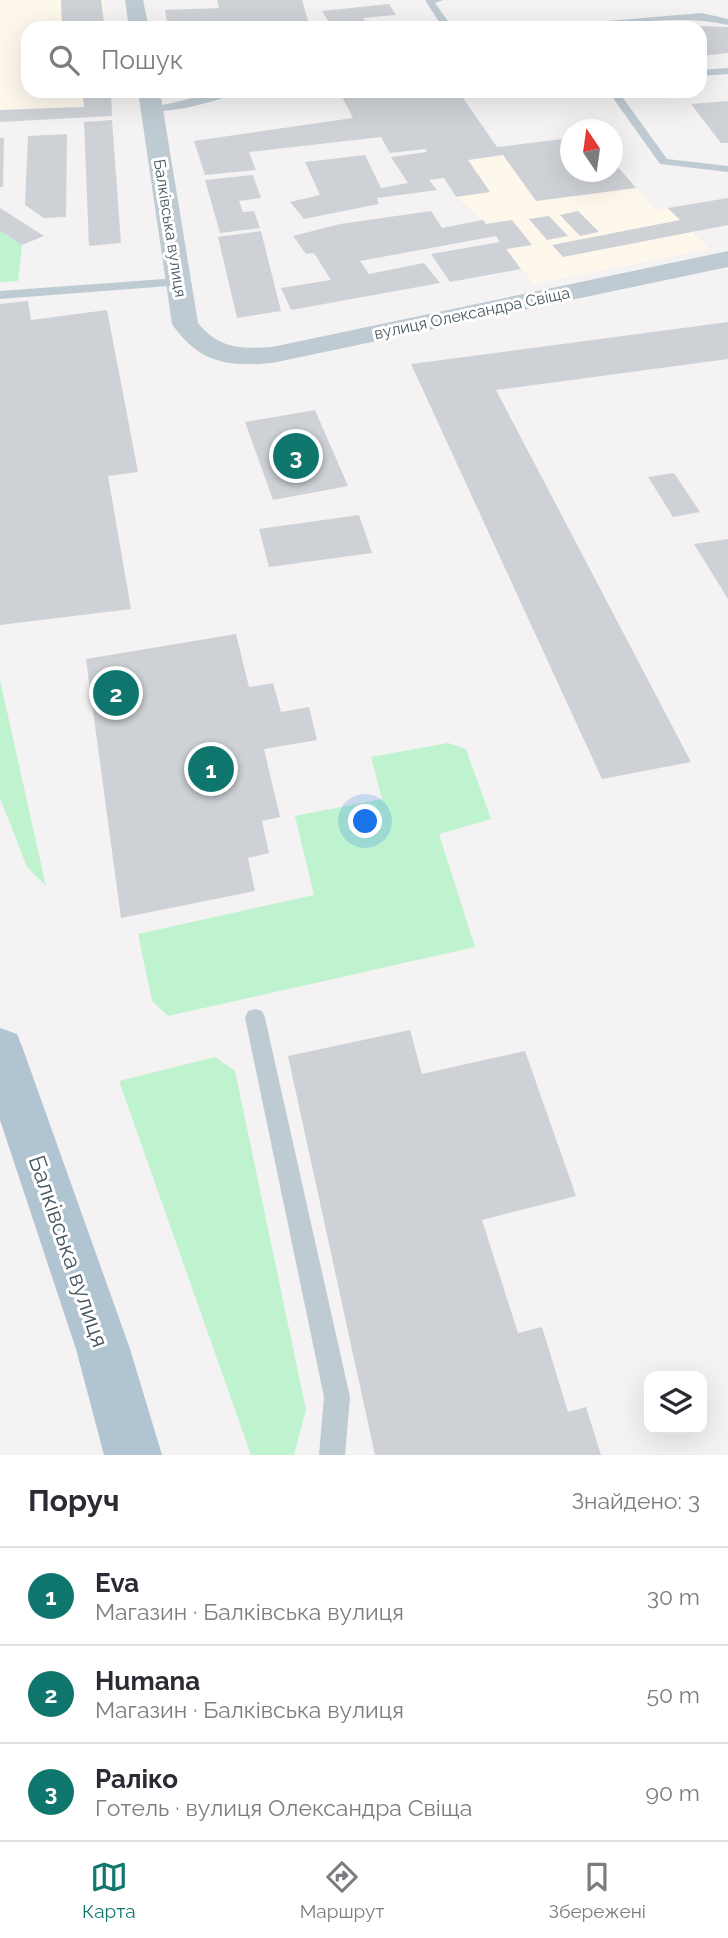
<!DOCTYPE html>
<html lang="uk">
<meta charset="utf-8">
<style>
body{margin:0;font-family:Raleway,sans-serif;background:#f2f2f3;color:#2b2b33}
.controls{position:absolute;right:21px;bottom:21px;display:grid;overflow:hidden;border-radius:14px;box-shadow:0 7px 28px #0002}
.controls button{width:63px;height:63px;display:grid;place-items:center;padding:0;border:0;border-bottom:2px solid #e1e1e2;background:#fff;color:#2b2b33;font:35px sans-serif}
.compass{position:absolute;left:560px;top:119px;width:63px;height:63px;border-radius:50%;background:#fff;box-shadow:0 7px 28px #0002;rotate:347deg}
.you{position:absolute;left:366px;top:822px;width:24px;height:24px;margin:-18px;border:5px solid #fff;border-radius:50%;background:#1a73e8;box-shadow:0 0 0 10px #1a73e833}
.badge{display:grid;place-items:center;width:46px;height:46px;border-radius:50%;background:#0f766e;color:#fff;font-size:23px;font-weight:700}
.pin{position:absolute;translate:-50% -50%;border:4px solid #fff;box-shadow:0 2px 7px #0006}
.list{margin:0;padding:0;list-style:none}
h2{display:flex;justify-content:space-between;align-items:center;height:91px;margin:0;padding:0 28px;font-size:30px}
h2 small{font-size:23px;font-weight:400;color:#7c7c81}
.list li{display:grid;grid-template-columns:46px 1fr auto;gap:21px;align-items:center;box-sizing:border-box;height:98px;padding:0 28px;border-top:2px solid #e1e1e2}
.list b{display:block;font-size:26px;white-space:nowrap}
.list p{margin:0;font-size:23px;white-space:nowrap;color:#7c7c81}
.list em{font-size:23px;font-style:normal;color:#7c7c81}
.icon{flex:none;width:38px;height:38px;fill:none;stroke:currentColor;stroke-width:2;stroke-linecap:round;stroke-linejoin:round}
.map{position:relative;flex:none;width:728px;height:1455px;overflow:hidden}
.search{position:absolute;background:#fff;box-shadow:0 7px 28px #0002;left:21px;right:21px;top:21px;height:77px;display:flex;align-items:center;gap:18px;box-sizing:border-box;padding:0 24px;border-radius:21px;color:#7c7c81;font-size:26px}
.sheet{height:385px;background:#fff}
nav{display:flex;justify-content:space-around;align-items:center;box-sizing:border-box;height:98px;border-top:2px solid #e1e1e2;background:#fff;font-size:19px;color:#7c7c81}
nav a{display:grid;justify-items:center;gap:4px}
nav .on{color:#0f766e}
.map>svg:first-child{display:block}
</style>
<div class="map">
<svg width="728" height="1455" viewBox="0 0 728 1455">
<rect width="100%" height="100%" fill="#f4f2f2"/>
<path fill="#fef7ec" d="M0,0h104l2,28h-78v63h83l1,14 -112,5z
M503,155l33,46 100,-13 19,22 13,-2 41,41 -175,35 -51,-64 -27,-23 -21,-33z"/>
<path fill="#bff3cf" d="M0,231l22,14 -4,36 -18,1z
M0,680l46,206 -19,-19 -27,-69z
M448,743l18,6 25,70 -52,15 36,113 -307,69 -16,-15 -14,-67 176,-39 -19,-79 87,-17 -11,-42z
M215,1057l20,14 71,339 -12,45h-43l-132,-374z"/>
<path fill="#ced2d7" d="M61,0h40l4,28h-43z
M217,0h85l7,24 -65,4h-76l-3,-18 54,-2z
M389,4l7,11 -33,3 7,10h-37l-11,-17z
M700,26l28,1v26l-28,3z
M94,91h17l1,25 -112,6v-12l84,-3 -1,-10h11z
M339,91h119l39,56 73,-9v34h42v-12l24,28 -100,13 -33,-46 -35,5 22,32 -34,5 -12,-19 -15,2 8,10 -60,8 2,6 -75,15 -14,-17 30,-7 -15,-33 60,-7 16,33 27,-5 -17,-26 36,-5 -2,-3 -35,4 -9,-16 -132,15 7,18 -51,5 -11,-34 159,-23z
M728,101v42h-7l-30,-39z
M112,120l9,123 -32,3 -5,-124z
M67,134l-1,83 -22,1 -19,-13 3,-69z
M0,138h4l-1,49h-3z
M253,175l8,23 -22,3 4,11 11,-1 6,17 -40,5 -15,-53z
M728,198v27l-165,32 -11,-12 128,-25 -12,-12z
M0,208l44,28 -22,9 -22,-14z
M431,211l11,17 41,-8 3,4 26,-4 20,25 -26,4 15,20 -71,13 -19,-28 69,-12 -4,-6 -136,25 9,13 55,-11 16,20 -149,27 -10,-22 50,-8 -17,-27 -8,1 -13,-18 47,-12z
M578,211l21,21 -19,4 -20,-21z
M549,216l19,20 -21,4 -18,-21z
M261,231l20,80 -44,7 -19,-81z
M28,301l3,19 76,-10 31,162 -30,4 23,133 -131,16v-321z
M728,322v37l-232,31 195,372 -89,17 -191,-415z
M315,410l33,76 -75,14 -28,-78z
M674,473l26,39 -27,5 -25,-40z
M359,515l13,38 -103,14 -10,-38z
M728,539v60l-34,-55z
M236,634l13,53 24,-4 8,29 28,-5 8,33 -53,9 16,68 -18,4 7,32 -21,5 7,33 -134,27 -35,-259z
M410,1030l12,44 103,-23 51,145 -94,24 36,113 24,-6 26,85 18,-5 15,48h-226l-87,-399z"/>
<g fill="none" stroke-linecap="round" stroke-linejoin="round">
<path fill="#bfcbd2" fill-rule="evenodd" d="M425,0h18l-8,3 18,25h-10z
M702,13l26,6v6c-53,-13 -117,3 -173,3l5,-3z
M728,68v6l-28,2v-6z
M223,91h16c-13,9 -80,26 -93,18z
M608,91h10l49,68 61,7v6l-68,-8z
M178,278l6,4 -2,3 -182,14v-8z
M255,1009l7,2 3,7 85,379 -5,58h-26l5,-58 -79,-379 3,-7z"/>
<path fill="#bfcbd2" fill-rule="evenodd" d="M125,0h18l6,28h-20z
M138,91h22l38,232c21,26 43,26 74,24l456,-96v16l-456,96c-45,4 -73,0 -100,-39z"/>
<path fill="#b0c4d2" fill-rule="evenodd" d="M0,1028l17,6 6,15 107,300 32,106h-58l-28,-106 -76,-229z"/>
</g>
<g text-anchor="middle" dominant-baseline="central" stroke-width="6" stroke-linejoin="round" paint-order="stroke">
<g font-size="16" fill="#485761" stroke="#fff">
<text transform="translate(170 228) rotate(81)">Балківська вулиця</text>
<text transform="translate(472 313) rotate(-12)">вулиця Олександра Свіща</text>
</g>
<g font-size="23" fill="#485761" stroke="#fff">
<text transform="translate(69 1251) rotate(71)">Балківська вулиця</text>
</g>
</g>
</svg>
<div class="controls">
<button><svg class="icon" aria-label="layers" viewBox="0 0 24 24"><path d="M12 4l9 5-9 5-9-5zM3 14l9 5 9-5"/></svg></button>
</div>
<svg class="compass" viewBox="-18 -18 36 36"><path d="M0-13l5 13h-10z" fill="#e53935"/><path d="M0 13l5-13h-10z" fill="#7c7c81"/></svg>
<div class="you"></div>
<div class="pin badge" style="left:211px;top:769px">1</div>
<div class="pin badge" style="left:116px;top:693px">2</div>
<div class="pin badge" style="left:296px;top:456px">3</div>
<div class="search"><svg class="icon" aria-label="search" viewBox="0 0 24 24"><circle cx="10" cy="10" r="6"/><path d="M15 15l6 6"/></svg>Пошук</div>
</div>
<section class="sheet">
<h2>Поруч<small>Знайдено: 3</small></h2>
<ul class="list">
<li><span class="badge">1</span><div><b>Eva</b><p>Магазин · Балківська вулиця</p></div><em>30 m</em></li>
<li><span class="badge">2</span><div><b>Humana</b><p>Магазин · Балківська вулиця</p></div><em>50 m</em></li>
<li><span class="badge">3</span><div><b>Раліко</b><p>Готель · вулиця Олександра Свіща</p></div><em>90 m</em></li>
</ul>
</section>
<nav>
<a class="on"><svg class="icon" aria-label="map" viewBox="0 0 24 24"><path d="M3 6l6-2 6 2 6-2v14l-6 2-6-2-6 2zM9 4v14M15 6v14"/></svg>Карта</a>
<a><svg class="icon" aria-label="directions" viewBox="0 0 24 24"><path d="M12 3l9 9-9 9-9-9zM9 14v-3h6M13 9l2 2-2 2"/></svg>Маршрут</a>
<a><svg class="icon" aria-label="saved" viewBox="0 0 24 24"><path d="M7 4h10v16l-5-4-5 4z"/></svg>Збережені</a>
</nav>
